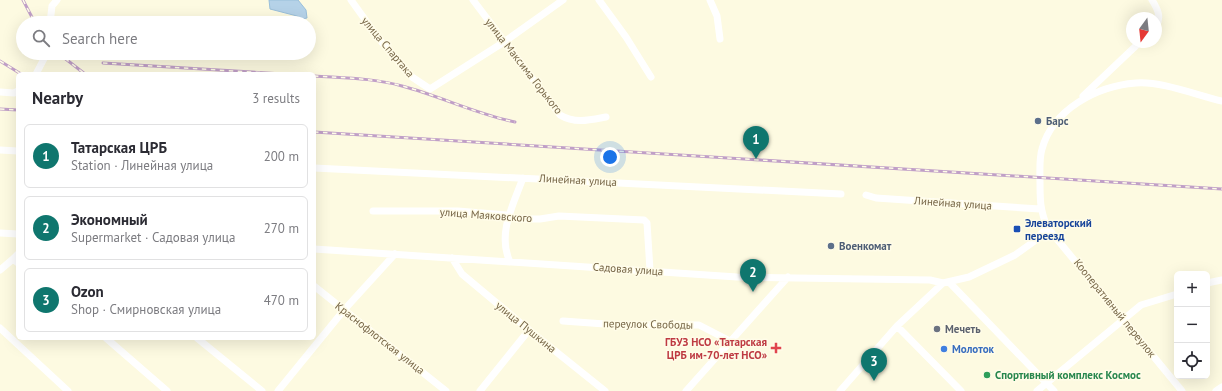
<!DOCTYPE html>
<meta charset="utf-8">
<style>
body{margin:0;font-family:"PT Sans",sans-serif;background:#f7f7f7;color:#2b2b33}
.controls{position:absolute;right:12px;bottom:12px;display:grid;overflow:hidden;border-radius:6px;box-shadow:0 4px 16px #0002}
.controls button{width:36px;height:36px;display:grid;place-items:center;padding:0;border:0;border-bottom:1px solid #e1e1e2;background:#fff;color:#2b2b33;font:20px sans-serif}
.compass{position:absolute;left:1126px;top:12px;width:36px;height:36px;border-radius:50%;background:#fff;box-shadow:0 4px 16px #0002;rotate:195deg}
.you{position:absolute;left:610px;top:157px;width:14px;height:14px;margin:-10px;border:3px solid #fff;border-radius:50%;background:#1a73e8;box-shadow:0 0 0 6px #1a73e833}
.badge{display:grid;place-items:center;width:26px;height:26px;border-radius:50%;background:#0f766e;color:#fff;font-size:13px;font-weight:700}
.pin{position:absolute;translate:-50% -33px;filter:drop-shadow(0 1px 2px #0008)}
.pin::after{content:'';position:absolute;top:21px;width:14px;height:12px;background:inherit;clip-path:polygon(0 0,100% 0,50% 100%)}
.list{margin:0;padding:0;list-style:none}
h2{display:flex;justify-content:space-between;align-items:center;height:52px;margin:0;padding:0 16px;font-size:17px}
h2 small{font-size:13px;font-weight:400;color:#7c7c81}
.list li{display:grid;grid-template-columns:26px 1fr auto;gap:12px;align-items:center;box-sizing:border-box;height:64px;margin:0 8px 8px;padding:0 8px;border:1px solid #e1e1e2;border-radius:6px}
.list b{display:block;font-size:15px;white-space:nowrap}
.list p{margin:0;font-size:13px;white-space:nowrap;color:#7c7c81}
.list em{font-size:13px;font-style:normal;color:#7c7c81}
.icon{flex:none;width:22px;height:22px;fill:none;stroke:currentColor;stroke-width:2;stroke-linecap:round;stroke-linejoin:round}
.map{position:relative;flex:none;width:1222px;height:391px;overflow:hidden}
.search{position:absolute;background:#fff;box-shadow:0 4px 16px #0002;left:16px;top:16px;width:300px;height:44px;display:flex;align-items:center;gap:10px;box-sizing:border-box;padding:0 14px;border-radius:22px;color:#7c7c81;font-size:15px}
.panel{position:absolute;background:#fff;box-shadow:0 4px 16px #0002;left:16px;top:72px;width:300px;height:268px;border-radius:6px}
.map>svg:first-child{display:block}
</style>
<div class="map">
<svg width="1222" height="391" viewBox="0 0 1222 391">
<rect width="100%" height="100%" fill="#fdfae1"/>
<path fill="#b5d2e8" stroke="#9abfda" d="M269,0h29l8,10 1,8 -5,1 -5,-3 -27,-7z"/>
<g fill="none" stroke-linecap="round" stroke-linejoin="round">
<path stroke="#fff" stroke-width="7" d="M351,0l28,39 33,38 18,12 74,-47 59,-42
M473,0l87,115c15,9 30,5 46,2
M599,0l27,37 25,40
M710,0l7,16 3,23
M1152,0c5,8 10,17 4,26
M50,23l2,-17 5,-6
M36,74l11,-21
M0,92l14,1 4,-2
M1083,96l57,-54
M0,150l18,1
M314,168l527,26
M866,195l10,3 164,11
M373,211h85l48,4 11,4h23l19,-3 85,4 3,3 3,47
M0,233l18,1
M314,249l423,28 193,3 13,3
M18,254l-5,5 5,4
M452,258l10,16 67,56 76,61
M510,262c-13,-28 3,-57 13,-84
M0,270l13,-11
M949,282l105,109
M1207,283l15,-3
M314,286l132,105
M563,321l56,4h80l31,16
M897,326l64,65
M0,328l68,63
M106,338l61,53
M197,338l65,53
M278,391l66,-81 51,-56
M480,391l49,-61
M686,391l102,-114
M840,391l57,-65 46,-43 26,-6 46,-22 21,-15 11,-13
M1037,391l104,-86 36,-11
M1182,391l-135,-164c-7,-18 -7,-27 -7,-45 0,-10 -1,-23 2,-33 11,-40 55,-63 94,-66 26,-2 60,12 86,18
M1216,391l6,-4"/>
<g stroke="#c09fc7" stroke-width="3">
<path id="rail" d="M23,0l12,23
M58,53l27,21
M0,61l21,13
M103,63l180,11
M314,76c29,2 60,2 88,10 38,10 74,28 113,36
M0,109l18,1
M314,132l908,57"/>
</g>
<use href="#rail" stroke="#fffce8" stroke-width="1.5" stroke-dasharray="4.5" stroke-linecap="butt"/>
</g>
<g fill="#5c6f8a" stroke="#fffce8" stroke-width="1.5">
<circle cx="1038" cy="121" r="4"/>
<circle cx="831" cy="246" r="4"/>
</g>
<rect fill="#1a4fb4" stroke="#fffce8" stroke-width="1.5" x="1013" y="225" width="8" height="8" rx="2"/>
<circle fill="#6b7280" stroke="#fffce8" stroke-width="1.5" cx="937" cy="329" r="4"/>
<path fill="#e0444e" stroke="#fffce8" stroke-width="1.5" d="M774 342h4v4h4v4h-4v4h-4v-4h-4v-4h4z"/>
<circle fill="#3f7fe0" stroke="#fffce8" stroke-width="1.5" cx="944" cy="349" r="4"/>
<circle fill="#2e9e5b" stroke="#fffce8" stroke-width="1.5" cx="987" cy="375" r="4"/>
<g text-anchor="middle" dominant-baseline="central" stroke-width="3" stroke-linejoin="round" paint-order="stroke">
<g font-size="11" fill="#766546" stroke="#fffce8">
<text transform="translate(388 47) rotate(50)">улица Спартака</text>
<text transform="translate(524 66) rotate(52)">улица Максима Горького</text>
<text transform="translate(578 180) rotate(3)">Линейная улица</text>
<text transform="translate(953 203) rotate(4)">Линейная улица</text>
<text transform="translate(486 215) rotate(4)">улица Маяковского</text>
<text transform="translate(628 269) rotate(4)">Садовая улица</text>
<text transform="translate(1115 308) rotate(51)">Кооперативный переулок</text>
<text transform="translate(648 324) rotate(1)">переулок Свободы</text>
<text transform="translate(526 327) rotate(39)">улица Пушкина</text>
<text transform="translate(380 338) rotate(38)">Краснофлотская улица</text>
</g>
<g font-size="11" font-weight="bold" fill="#4e5e75" stroke="#fffce8" text-anchor="start">
<text x="1046" y="121">Барс</text>
<text x="839" y="246">Военкомат</text>
</g>
<g font-size="11" font-weight="bold" fill="#164399" stroke="#fffce8" text-anchor="start">
<text x="1025" y="223">Элеваторский<tspan x="1025" dy="13">переезд</tspan></text>
</g>
<g font-size="11" font-weight="bold" fill="#5b616d" stroke="#fffce8" text-anchor="start">
<text x="945" y="329">Мечеть</text>
</g>
<g font-size="11" font-weight="bold" fill="#be3a42" stroke="#fffce8" text-anchor="end">
<text x="767" y="342">ГБУЗ НСО «Татарская<tspan x="767" dy="13">ЦРБ им-70-лет НСО»</tspan></text>
</g>
<g font-size="11" font-weight="bold" fill="#366cbe" stroke="#fffce8" text-anchor="start">
<text x="952" y="349">Молоток</text>
</g>
<g font-size="11" font-weight="bold" fill="#27864d" stroke="#fffce8" text-anchor="start">
<text x="995" y="375">Спортивный комплекс Космос</text>
</g>
</g>
</svg>
<div class="controls">
<button>+</button>
<button>−</button>
<button><svg class="icon" aria-label="locate" viewBox="0 0 24 24"><circle cx="12" cy="12" r="6"/><path d="M12 2v4M12 18v4M2 12h4M18 12h4"/></svg></button>
</div>
<svg class="compass" viewBox="-18 -18 36 36"><path d="M0-13l5 13h-10z" fill="#e53935"/><path d="M0 13l5-13h-10z" fill="#7c7c81"/></svg>
<div class="you"></div>
<div class="pin badge" style="left:756px;top:159px">1</div>
<div class="pin badge" style="left:753px;top:292px">2</div>
<div class="pin badge" style="left:874px;top:381px">3</div>
<div class="search"><svg class="icon" aria-label="search" viewBox="0 0 24 24"><circle cx="10" cy="10" r="6"/><path d="M15 15l6 6"/></svg>Search here</div>
<section class="panel">
<h2>Nearby<small>3 results</small></h2>
<ul class="list">
<li><span class="badge">1</span><div><b>Татарская ЦРБ</b><p>Station · Линейная улица</p></div><em>200 m</em></li>
<li><span class="badge">2</span><div><b>Экономный</b><p>Supermarket · Садовая улица</p></div><em>270 m</em></li>
<li><span class="badge">3</span><div><b>Ozon</b><p>Shop · Смирновская улица</p></div><em>470 m</em></li>
</ul>
</section>
</div>
